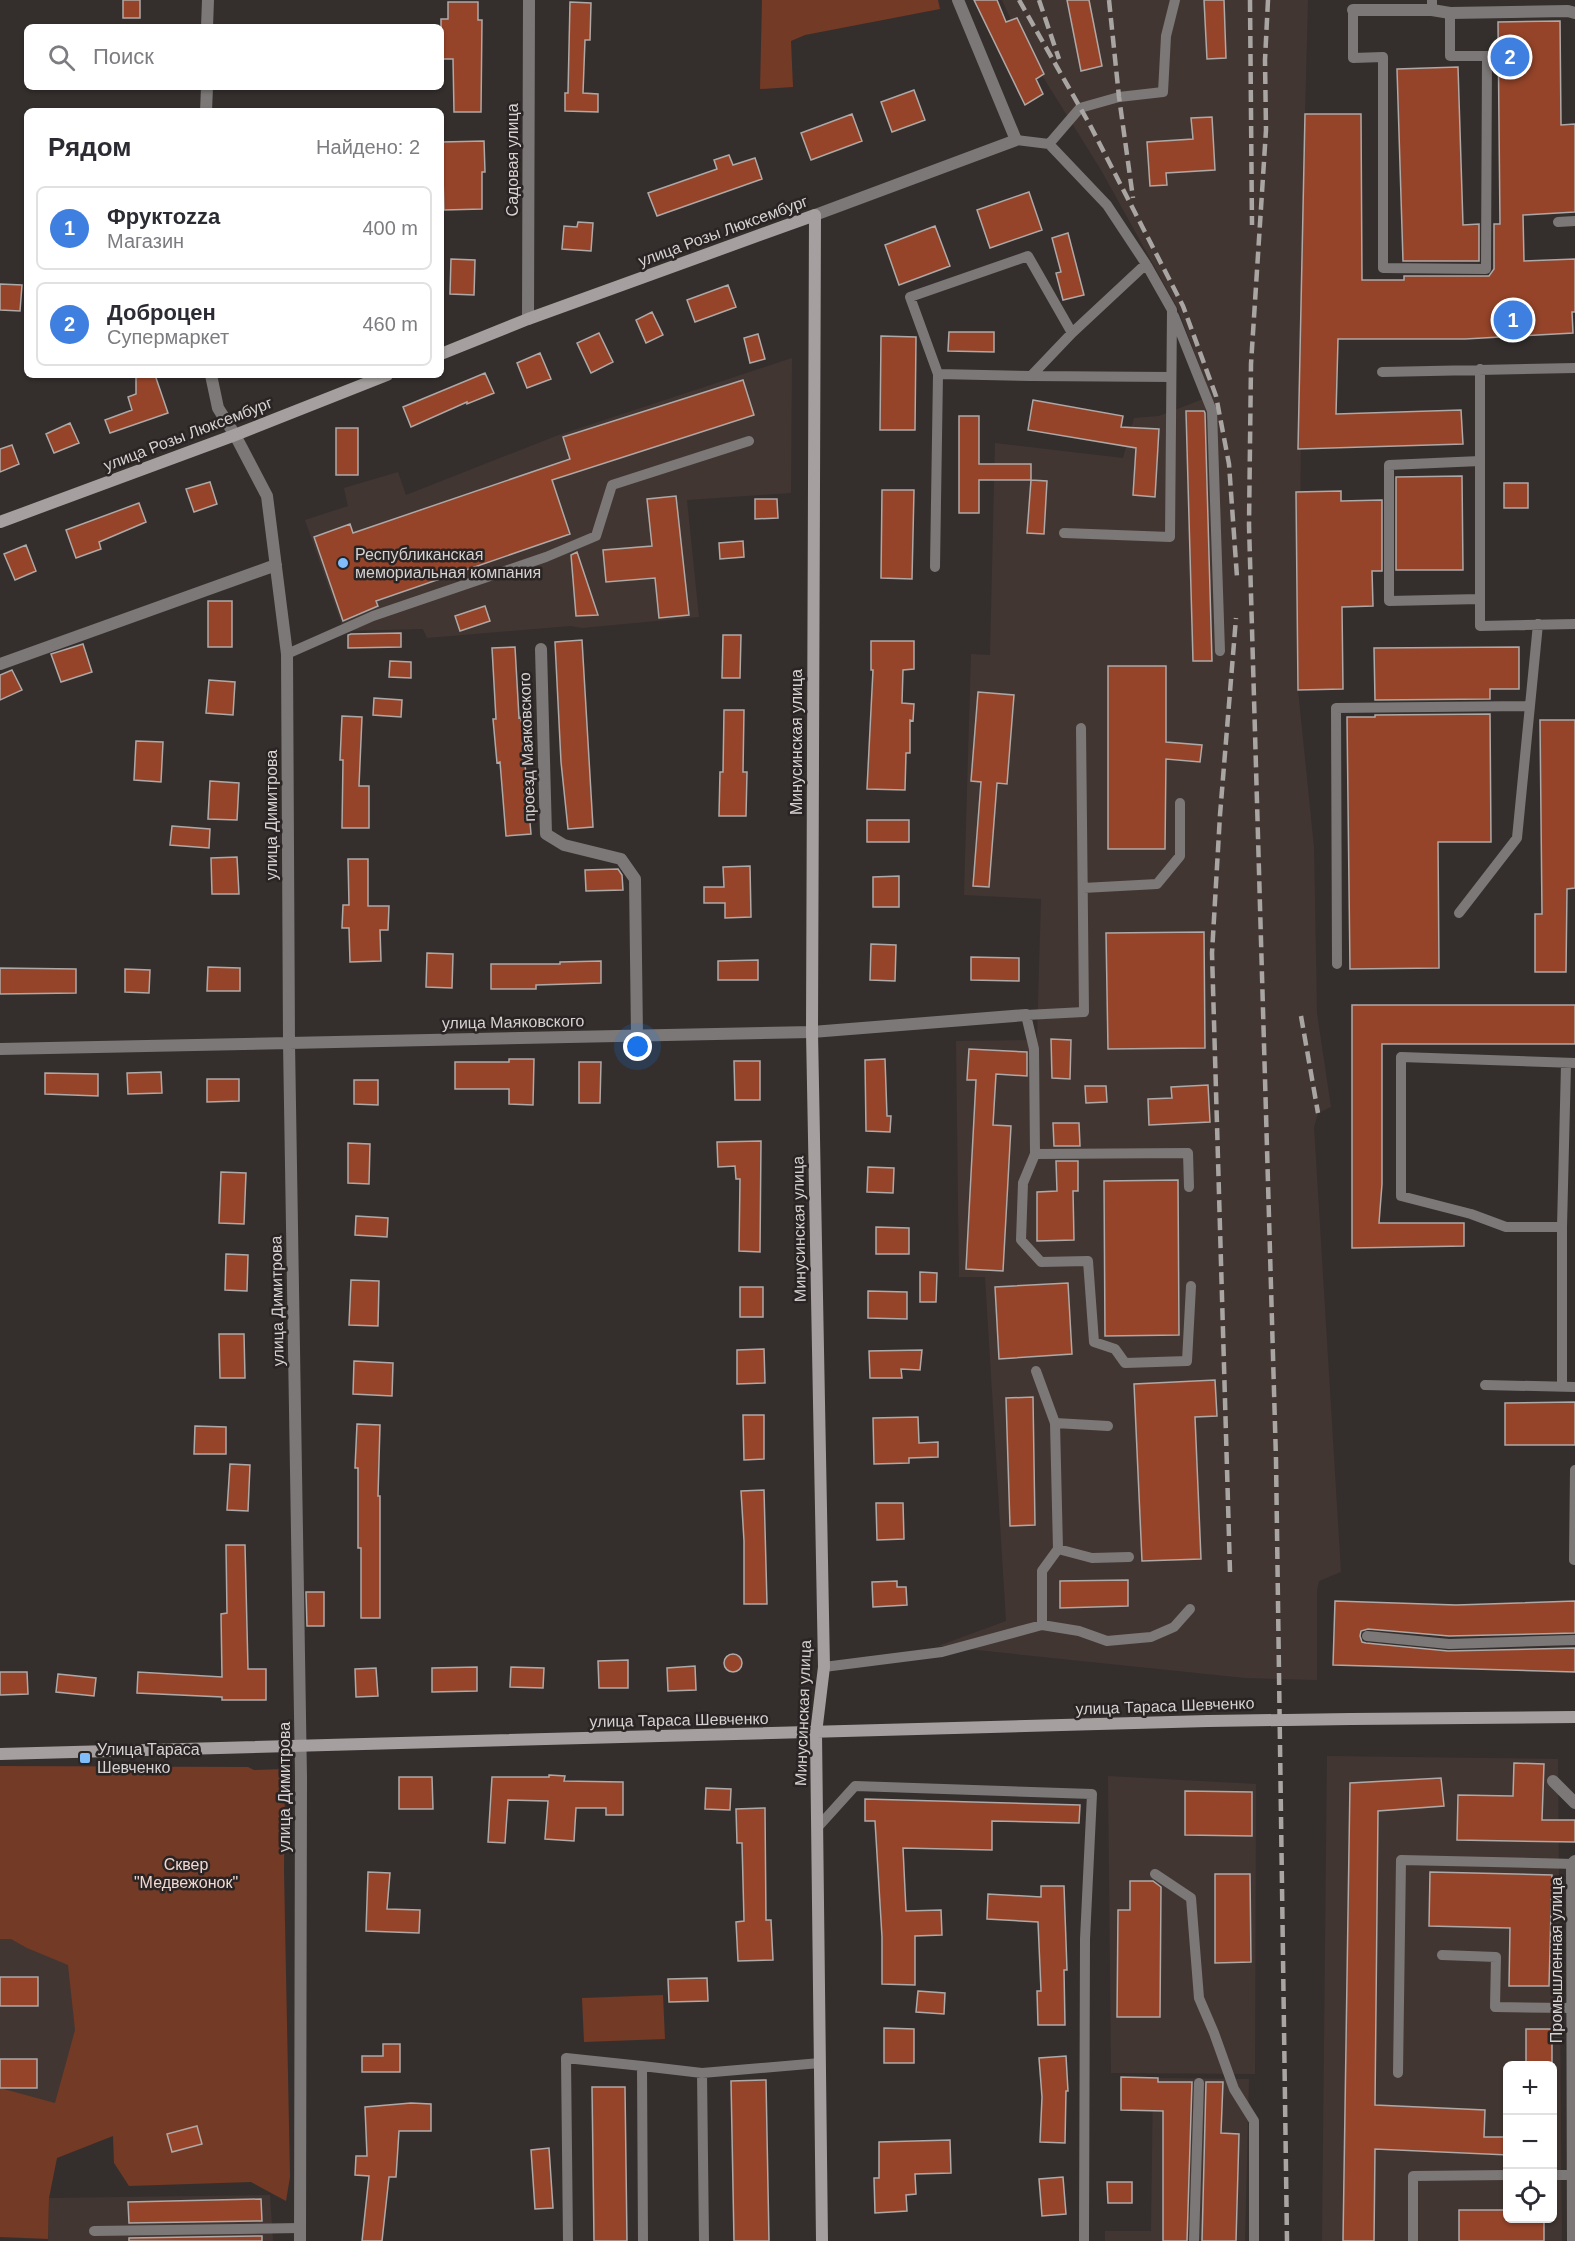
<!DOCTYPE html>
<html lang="ru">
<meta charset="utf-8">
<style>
body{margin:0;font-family:Helvetica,sans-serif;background:#f7f7f7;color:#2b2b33}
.controls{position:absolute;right:18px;bottom:18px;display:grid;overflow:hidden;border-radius:9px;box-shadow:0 2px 4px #0004}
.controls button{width:54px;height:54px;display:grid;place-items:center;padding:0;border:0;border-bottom:2px solid #e1e1e2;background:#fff;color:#2b2b33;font:30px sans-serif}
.you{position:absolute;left:638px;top:1047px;width:21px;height:21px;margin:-15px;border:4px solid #fff;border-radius:50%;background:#1a73e8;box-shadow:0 0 0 9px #1a73e833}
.badge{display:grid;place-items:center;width:39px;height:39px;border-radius:50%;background:#516d8d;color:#fff;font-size:20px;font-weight:700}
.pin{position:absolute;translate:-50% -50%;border:3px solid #fff;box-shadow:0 2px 6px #0006}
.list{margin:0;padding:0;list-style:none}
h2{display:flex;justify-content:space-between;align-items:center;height:78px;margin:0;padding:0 24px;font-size:26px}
h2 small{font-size:20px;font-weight:400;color:#7c7c81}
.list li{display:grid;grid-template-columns:39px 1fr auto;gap:18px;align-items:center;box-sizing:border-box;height:84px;margin:0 12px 12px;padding:0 12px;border:2px solid #e1e1e2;border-radius:9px}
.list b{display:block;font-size:22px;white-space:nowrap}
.list p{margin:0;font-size:20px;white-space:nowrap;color:#7c7c81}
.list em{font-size:20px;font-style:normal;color:#7c7c81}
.icon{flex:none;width:33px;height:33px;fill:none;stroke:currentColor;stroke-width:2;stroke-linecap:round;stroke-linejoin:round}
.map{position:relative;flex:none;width:1575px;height:2241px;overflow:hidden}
.search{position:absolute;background:#fff;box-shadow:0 2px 4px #0004;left:24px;top:24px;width:420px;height:66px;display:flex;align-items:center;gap:15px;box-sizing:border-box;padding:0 21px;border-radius:9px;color:#7c7c81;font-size:22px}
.panel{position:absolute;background:#fff;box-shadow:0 2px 4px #0004;left:24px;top:108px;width:420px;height:270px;border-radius:9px}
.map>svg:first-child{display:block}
</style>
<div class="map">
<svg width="1575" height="2241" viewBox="0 0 1575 2241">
<rect width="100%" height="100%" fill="#342f2d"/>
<path fill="#423632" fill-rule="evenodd" d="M1002,0h306l-3,114 -7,576 16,157 3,166 14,94 -13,6 -4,14 27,445 -22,9 -2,9v90l-72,-2 -307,-32 68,-25 -21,-344h-26l-3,-236 81,-1 4,-141 -77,-4 7,-241 19,1 5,-212 128,15 11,-40 25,-2 52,-20 -33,-87 -77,-139 -81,-130z
M792,358l-1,135 -104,7 12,117 -117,11 -12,-2 -143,12 -4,-9 -79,2 -39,-111 43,-14 -4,-18 54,-16 8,23 150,-59z
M1327,1756l231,3 4,482h-240zM1508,2066h44v152h-44z
M104,1774l9,360 -113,1v-360z
M1108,1776l148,8 -1,290 -144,-1z
M1153,2078l96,1 -4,162h-140v-10h46z
M270,2195l3,46h-225l1,-43z"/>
<path fill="#733a26" d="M762,0h176l2,9 -135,26 -14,6 2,46 -33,2z
M0,1766l248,1 6,3 31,-1 -1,102 6,306 -4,24 -35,-19 -122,4 -15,-23 -1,-27 -56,22 -8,40 -1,41 -48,-2v-149l55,15 20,-73 -7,-65 -41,-17 -16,-9h-11z
M663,1995l2,44 -81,3 -2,-44z"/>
<path fill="#954429" stroke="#aea8a6" stroke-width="1.5" d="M123,0h17v18h-17z
M974,0h23l9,22 11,-4 27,56 -8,5 7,15 -18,11z
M1067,0h22l13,66 -21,5z
M1204,0h20l2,58 -19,1z
M448,2h30v18h4l-1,92h-27l-1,-53h-12v-40h7z
M570,2l21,1 -1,37h-5l-2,53 15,1v18l-33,-1v-18h3z
M1560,21l1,104 14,-1v88l-52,3 1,46 51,-2v53h-3l1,21 -108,6h-127l-2,75 125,-4 2,34 -165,5 7,-335h56l1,166h42v-4h85l5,-7v-45h6l-2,-202z
M1458,67l5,158 16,-1v37h-76l-6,-192z
M914,90l11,30 -33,12 -11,-30z
M852,114l10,27 -51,19 -10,-27z
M1212,117l3,53 -49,3 1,12 -17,1 -3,-44 46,-3 -2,-21z
M484,141l1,31h-3v37l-38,1 -2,-68z
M729,155l4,10 22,-7 7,21 -105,37 -9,-23 69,-24 -3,-9z
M1029,192l13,38 -52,18 -13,-38z
M578,222l15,1 -2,28 -29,-2 2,-23 13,1z
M935,226l15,40 -51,19 -14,-40z
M1068,233l16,62 -21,5 -7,-27 5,-1 -9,-34z
M451,259l24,1 -1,35 -24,-1z
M0,284l22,1 -2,26 -20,-1z
M728,285l8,22 -41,15 -8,-22z
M652,312l11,23 -17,8 -10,-23z
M949,332h45v20l-46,-1z
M599,333l14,29 -22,11 -14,-30z
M758,334l7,25 -15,4 -6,-25z
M881,336l35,1 -1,93h-35z
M540,353l11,26 -24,9 -10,-25z
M485,373l9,20 -27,11v-2l-56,25 -8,-20z
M136,375h19l13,38 -58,20 -5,-13 27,-10 -4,-13 8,-3z
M743,380l11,35 -202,65 18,54 -194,67 2,5 -35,15 -29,-84 36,-13 3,9 217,-74 -7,-22z
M1033,400l90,16 -2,11 38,2 -4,68 -22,-2 3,-47 -108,-18z
M1186,411h18l1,2 7,248h-19z
M959,416h20v48h52v16h-52v33h-20z
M70,423l9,20 -25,10 -8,-19z
M336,428h22v47h-22z
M12,445l7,19 -19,8v-23z
M1462,476l1,94h-67v-93z
M1031,480l16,1 -3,53 -17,-1z
M210,482l7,22 -23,8 -8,-23z
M1504,483h24v25h-24z
M882,490h32l-2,89 -31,-1z
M1341,491v10l41,-1v71h-10l1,35 -31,1 1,82 -45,1 -2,-198z
M676,496l13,119 -30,3 -4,-40 -49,4 -3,-32 49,-4 -5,-47z
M755,499h22l1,19 -23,1z
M139,503l7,19 -47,20 2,7 -25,9 -10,-28z
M743,541l1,16 -24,2 -1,-16z
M26,545l10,26 -21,9 -11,-26z
M577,552l21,63 -22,1 -5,-61z
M208,601h24v46h-24z
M485,606l5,15 -30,10 -5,-15z
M401,633v14l-53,1v-13l3,-1z
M723,635h18l-1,43h-18z
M582,640l11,187 -25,2 -7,-67 -6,-120z
M871,641h43v28l-11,1 -1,33 12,1 -1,17 -3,-1v33h-4l-1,37 -38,-1 6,-119h-2z
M83,644l9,28 -31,10 -10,-28z
M515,647l4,71 2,-1 10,117 -25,2 -6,-74 -3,1 -4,-44h3l-4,-71z
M1519,647v42h-29v10l-115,1 -1,-52z
M390,661l21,1v16l-22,-1z
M1108,666h58v76l36,3 -2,17 -34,-3 -1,90h-57z
M12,670l10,20 -22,10v-25z
M209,680l26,2 -2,33 -27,-2z
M978,692l36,3 -7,89 -10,-1 -8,104 -16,-1 8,-104 -10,-1z
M374,698l28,2 -1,17 -28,-2z
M724,710h20l-1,62h4l-1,44h-27l1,-44h3z
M1490,714l1,128h-53l1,126 -89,1 -3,-252h28v-2z
M342,716l20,1 -3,69h10v42h-27l1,-68h-3z
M1540,720h35v168l-8,1 -1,83h-31v-58h7z
M136,741l27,1 -2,40 -27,-2z
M210,781l29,2 -2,37 -29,-1z
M867,820h42v22h-42z
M172,826l38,3 -1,19 -39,-3z
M237,857l2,37h-27l-1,-36z
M348,859h20v47h21l-1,24h-8l1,31 -31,1 -1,-34h-7l1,-23h6z
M750,866l1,51 -26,1v-15h-21v-16h20l-1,-20z
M618,869l4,6 1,15 -37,1 -1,-21z
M899,876v31h-26v-30z
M1204,932l1,116 -97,1 -2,-116z
M871,944l25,1 -1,36 -25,-1z
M427,953l26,1 -1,34 -26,-1z
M971,957l48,1v23l-48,-1z
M758,960v20h-40v-19z
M601,961v22l-65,2v4h-45v-25h69v-2z
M208,967l32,1v23h-33z
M0,968l76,1v24l-76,1z
M125,969l25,1 -1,23 -24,-1z
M1352,1005h223v39h-193v140l-3,39h85v23l-112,2z
M1051,1039l20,1 -1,39 -18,-1z
M969,1049l58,3v24l-31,-2 -3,51 18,1 -8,145 -37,-2 10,-189h-9z
M509,1059h25l-1,46 -24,-1v-15h-54v-27h54z
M885,1059l2,57h4l-1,16 -24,-1 -1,-71z
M734,1061h26v39h-25z
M579,1062h22l-1,41h-21z
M161,1072l1,21 -34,1 -1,-21z
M45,1073l53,1v22l-53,-2z
M207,1079h32v22l-32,1z
M354,1080h24v25l-24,-1z
M1208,1085l2,37 -61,3 -1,-26 24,-1 -1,-11z
M1085,1086h21l1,16 -21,1z
M1053,1123h26l1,23h-26z
M761,1141l-1,111 -21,-1 1,-72h-4l-1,-13 -17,1 -1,-25z
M348,1143l22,1 -1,40 -21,-1z
M1056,1161h22v30h-5l1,49 -37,1v-49l20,-1z
M868,1167l26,1 -1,25 -26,-1z
M221,1172l25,1 -2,51 -25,-1z
M1178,1180l1,155 -74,1 -1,-155z
M356,1216l32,2 -1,19 -32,-2z
M876,1227l33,1v26h-33z
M226,1254l22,1 -1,36 -22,-1z
M920,1272l17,1 -1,29h-16z
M351,1280l28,1 -1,45 -29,-1z
M1068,1283l4,71 -73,5 -4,-72z
M740,1287h23v30h-23z
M868,1291l39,1v27l-39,-1z
M219,1334h25l1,44h-25z
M764,1349l1,34 -28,1v-34z
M922,1350l-2,20 -19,-1 1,9h-32l-1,-27z
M354,1361l39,2 -1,33 -39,-2z
M1215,1380l2,36 -22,1 6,142 -59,2 -8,-177z
M1033,1397l2,128 -25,1 -4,-128z
M1575,1402v43h-70v-42z
M743,1415h21v44l-20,1z
M918,1417l1,26 19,-1v15l-29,1v5l-35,1 -1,-46z
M357,1424l23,1 -2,71h2v122h-19v-70h-3v-80h-3z
M195,1426l31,1v27h-32z
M230,1464l20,1 -2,46 -21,-1z
M764,1490l3,114h-23v-63l-3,-50z
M876,1503h27l1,36 -27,1z
M226,1545h19l3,124h18v31h-44v-3l-85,-4 1,-21 84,5 -1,-63 6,-1z
M1128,1580v26l-68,2v-27z
M897,1581v6h9l1,18 -34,2 -1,-25z
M306,1592h18v34h-17z
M1335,1601l121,4 119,-4v32l-126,3 -81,-7 -7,2 -1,5 2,6 4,1 82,8 127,-3v24l-242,-7z
M724 1663a9 9 0 1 1 18 0a9 9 0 1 1-18 0Z
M628,1660v28h-29l-1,-27z
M695,1666l1,24 -28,1 -1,-23z
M477,1667v24l-45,1v-24z
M511,1667l33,1 -1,20 -33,-1z
M376,1668l2,28 -22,1 -1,-28z
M0,1672h27l1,22 -28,1z
M58,1674l38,4 -2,18 -38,-4z
M1514,1763l30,1 -2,56h33v22l-118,-2 1,-45 55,1z
M549,1775l16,1 -1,5 59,1v33h-17v-7h-30l-2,33 -29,-2 3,-38 -40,-1 -3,43 -17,-1 4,-65h57z
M399,1777h33l1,32h-34z
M1441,1778l3,28 -66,5 -3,294 110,5 -1,27h24v18l-133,-6 -1,92h-31l7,-458z
M706,1788l25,1 -1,21 -25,-1z
M1185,1791l67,1v44l-67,-1z
M865,1799l215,6 -1,18 -87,-2v29l-89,-2 3,63 35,-1 1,25 -27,1v49l-33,-1v-47l-7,-116h-10z
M765,1808l1,112h5l2,40 -35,1 -2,-39 8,-1 -2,-78h-5l-1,-34z
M368,1872l22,1 -3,36 33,1 -1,23 -53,-2z
M1430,1872l122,3 -3,111h-40l1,-58 -81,-2z
M1215,1874h35l1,88 -36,1z
M1130,1881h23l8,6 -1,130h-43l1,-107h12z
M1041,1886h23l3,84h-3l1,55h-27l-1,-34h4l-3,-69 -51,-3 1,-25 53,3z
M0,1977h38v29h-38z
M707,1978l1,23 -39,1 -1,-23z
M918,1991l27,2 -1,21 -28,-2z
M884,2028l30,1v34h-30z
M1526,2029h26v37h-26z
M383,2044h17v28h-38v-16h21z
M1066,2056l2,35h-2l-1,52 -25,-1 2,-45 -3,-39z
M0,2059h37v29h-37z
M1121,2077l37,1v4h34l-5,159h-24v-130l-42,-1z
M766,2080l3,161h-35l-3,-160z
M1206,2082h17l-2,51 18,1 -3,107h-34z
M592,2087h33l2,154h-33z
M411,2103l20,1v27h-32l-3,46h-7l-7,64h-20l7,-65 -14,-1 1,-19h11l-2,-49z
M197,2126l5,18 -30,8 -5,-18z
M950,2140l1,33 -36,1 1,20 -10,1 1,16 -32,2 -1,-35h5v-36z
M549,2148l4,60 -18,1 -4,-59z
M1063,2177l3,37 -24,2 -3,-37z
M1107,2182h25v21h-24z
M261,2199l1,22 -133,2 -1,-21z
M1459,2210h49v8h36v23h-85z
M262,2236v5h-133v-3z"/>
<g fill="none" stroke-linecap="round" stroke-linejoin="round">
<path stroke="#7b7877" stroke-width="10" d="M1432,0v10
M1353,10v48l30,-1v211l103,1 1,-213h-37v-43
M1016,140l33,4 58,61 39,59 26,46 -2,227 -106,-4
M1049,144l31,-36 39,-11 44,-5 3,-56 9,-36
M1558,222l17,-1
M1174,316l38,95 8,240
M1480,369v257l95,-2
M1382,372l193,-4
M938,374l-28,-77 118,-41 44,77
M1031,376l140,1
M935,567l3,-193 93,2 41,-43 74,-69
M1480,599l-91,2v-136l91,-4
M287,654l86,-38 173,-59 50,-21 16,-51 137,-44
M1081,728l3,284 -58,3 8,34 1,105 -12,29 -2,57 20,22 47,-1 6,81 21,7 10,14 62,-2 4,-75
M1083,888l74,-4 23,-28v-53
M1459,913l58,-75 21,-214
M1337,964l-1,-256 194,-2
M1035,1154l153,-1 1,34
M1562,1227h-56l-35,-13 -70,-18v-139l174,6
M1036,1371l19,52 3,126 -16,22v54
M1485,1385l90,2
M1562,1387v-160l4,-163
M1055,1423l53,3
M1058,1549l34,9 37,-1
M1574,1560l1,-90
M1367,1636l82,8 126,-4
M824,1667l118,-15 100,-27 37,6 28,10 44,-4 23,-10 16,-18
M817,1828l38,-42 237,8 -7,145 -1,302
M1155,1874l36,24 8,100 15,35 20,56 20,32v120
M1442,1955l54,2 -1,50 77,1
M702,2073l2,168
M1398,2073l3,-213 174,4
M1552,2175h21
M94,2231l206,-3
M568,2241l-2,-183 76,8
M643,2241l-1,-175 60,7 118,-10
M1194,2241l5,-158
M1413,2241v-65l95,-1"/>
<path stroke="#7b7877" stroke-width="12" d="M1353,10h79l18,3 118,-2 7,2
M207,27l1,-27
M206,111l1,-24
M815,215l201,-75 -58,-140
M528,319l1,-319
M211,375l7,33 17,27 32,61 20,158 2,389 12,734 -1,464
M541,649l5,185 18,11 57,14 14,20 2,157
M0,664l276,-99
M0,1049l812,-17 214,-17
M1553,1781l22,22
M1573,2241l-1,-377 3,-3"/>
<path stroke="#a5a09f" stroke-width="12" d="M441,354l87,-35 287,-104 -3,817 12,635 -8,66 6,508
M0,522l235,-87 152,-60
M1351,1719l224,-2
M0,1754c402,-13 805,-20 1208,-33"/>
<path stroke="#a8a5a3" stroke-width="4.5" stroke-dasharray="12 6" stroke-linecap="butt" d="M1019,0l71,125 93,181 33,90 13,68 8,113
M1039,0l20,59
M1109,0l10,97 14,101
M1250,0l2,225
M1268,0l-3,60 1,70 -15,234 -2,161 27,935 11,781
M1301,1016l17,97
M1230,1572l-18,-619 8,-138 16,-197"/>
<path stroke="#a5a09f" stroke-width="12" d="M1208,1721l143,-2"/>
</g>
<g fill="#80bdfa" stroke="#2a2524" stroke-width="2">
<circle cx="343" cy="563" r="6"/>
<rect x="79" y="1752" width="12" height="12" rx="3"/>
</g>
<g text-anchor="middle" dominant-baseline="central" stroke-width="5" stroke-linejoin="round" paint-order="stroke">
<g font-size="16" fill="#d5d2d1" stroke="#2a2524">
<text transform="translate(512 160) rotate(-90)">Садовая улица</text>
<text transform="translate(723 231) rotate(-20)">улица Розы Люксембург</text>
<text transform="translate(188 434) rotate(-21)">улица Розы Люксембург</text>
<text transform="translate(796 742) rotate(-90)">Минусинская улица</text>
<text transform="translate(527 747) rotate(-92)">проезд Маяковского</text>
<text transform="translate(271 815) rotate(-90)">улица Димитрова</text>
<text transform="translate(513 1022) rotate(-1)">улица Маяковского</text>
<text transform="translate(799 1229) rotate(-91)">Минусинская улица</text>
<text transform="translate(277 1301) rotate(-91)">улица Димитрова</text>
<text transform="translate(1165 1706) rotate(-2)">улица Тараса Шевченко</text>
<text transform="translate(803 1713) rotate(-88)">Минусинская улица</text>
<text transform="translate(679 1720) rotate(-1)">улица Тараса Шевченко</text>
<text transform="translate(284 1787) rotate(-90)">улица Димитрова</text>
<text transform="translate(1556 1960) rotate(-90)">Промышленная улица</text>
</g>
<g font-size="16" fill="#d5d2d1" stroke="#2a2524" text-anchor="start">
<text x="355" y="554">Республиканская<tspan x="355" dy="18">мемориальная компания</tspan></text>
<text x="97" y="1749">Улица Тараса<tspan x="97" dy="18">Шевченко</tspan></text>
</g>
<g font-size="16" fill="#f1d8d0" stroke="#2a2524">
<text x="186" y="1864">Сквер<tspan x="186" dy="18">"Медвежонок"</tspan></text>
</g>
</g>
</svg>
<div class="controls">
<button>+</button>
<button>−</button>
<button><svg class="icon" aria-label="locate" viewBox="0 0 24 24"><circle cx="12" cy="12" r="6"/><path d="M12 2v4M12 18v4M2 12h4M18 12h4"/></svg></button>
</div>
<div class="you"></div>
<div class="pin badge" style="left:1513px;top:320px;background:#3f7fe0">1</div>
<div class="pin badge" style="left:1510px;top:57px;background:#3f7fe0">2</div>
<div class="search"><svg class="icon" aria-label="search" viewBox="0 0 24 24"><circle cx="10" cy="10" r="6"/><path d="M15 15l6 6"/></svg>Поиск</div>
<section class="panel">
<h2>Рядом<small>Найдено: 2</small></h2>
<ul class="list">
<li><span class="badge" style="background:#3f7fe0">1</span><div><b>Фруктоzzа</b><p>Магазин</p></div><em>400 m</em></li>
<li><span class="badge" style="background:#3f7fe0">2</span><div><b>Доброцен</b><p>Супермаркет</p></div><em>460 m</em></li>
</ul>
</section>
</div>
